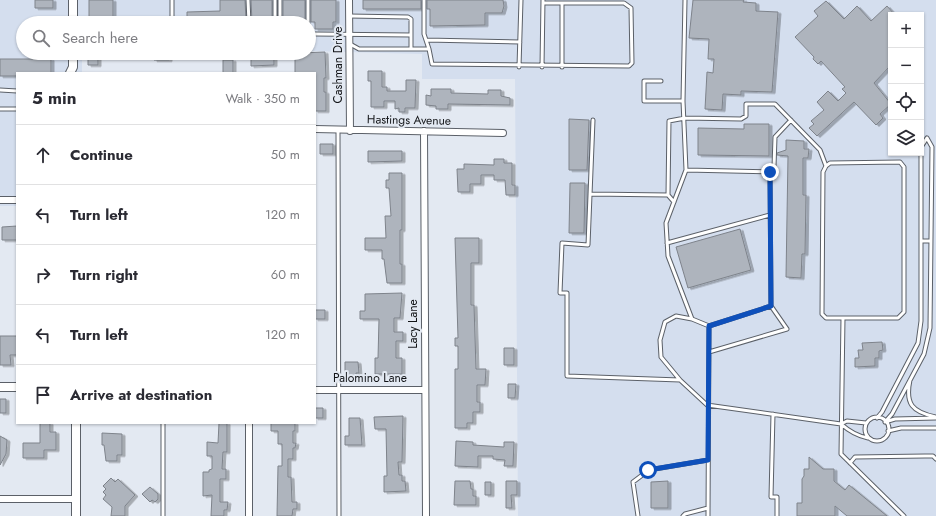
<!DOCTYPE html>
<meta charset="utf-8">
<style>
body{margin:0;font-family:Jost,sans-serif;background:#f2f2f3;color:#2b2b33}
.controls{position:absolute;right:12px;top:12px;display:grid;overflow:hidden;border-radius:0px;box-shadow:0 1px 3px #0004}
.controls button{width:36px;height:36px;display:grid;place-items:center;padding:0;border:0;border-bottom:1px solid #e1e1e2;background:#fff;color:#2b2b33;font:20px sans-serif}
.stop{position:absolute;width:12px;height:12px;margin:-9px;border:3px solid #0e50bb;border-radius:50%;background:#fff}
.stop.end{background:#0e50bb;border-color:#fff;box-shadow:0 1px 4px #0008}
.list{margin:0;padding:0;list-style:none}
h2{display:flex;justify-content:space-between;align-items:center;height:52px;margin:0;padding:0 16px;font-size:17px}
h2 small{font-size:13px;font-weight:400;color:#7c7c81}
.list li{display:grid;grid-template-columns:26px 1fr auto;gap:12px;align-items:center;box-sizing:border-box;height:60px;padding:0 16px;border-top:1px solid #e1e1e2}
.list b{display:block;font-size:15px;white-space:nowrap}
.list em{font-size:13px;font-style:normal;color:#7c7c81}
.icon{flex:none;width:22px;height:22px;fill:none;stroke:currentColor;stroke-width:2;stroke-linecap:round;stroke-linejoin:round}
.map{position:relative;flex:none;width:936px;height:516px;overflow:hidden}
.search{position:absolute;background:#fff;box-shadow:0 1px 3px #0004;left:16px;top:16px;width:300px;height:44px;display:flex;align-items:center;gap:10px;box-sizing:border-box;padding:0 14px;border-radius:22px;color:#7c7c81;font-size:15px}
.panel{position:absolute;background:#fff;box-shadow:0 1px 3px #0004;left:16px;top:72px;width:300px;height:352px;border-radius:0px}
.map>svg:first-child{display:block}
</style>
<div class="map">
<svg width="936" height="516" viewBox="0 0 936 516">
<defs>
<filter id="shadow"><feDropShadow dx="3" dy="1.5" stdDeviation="0" flood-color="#0004"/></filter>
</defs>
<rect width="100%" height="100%" fill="#e3e9f2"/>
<path fill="#d4deee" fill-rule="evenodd" d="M0,0h936v516h-418l-3,-437h-93v-25l-113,-3v-28h-286v30h59v20h-65v133h-17zM891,15h30v138h-30z"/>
<path fill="#aeb4bd" stroke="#7e838b" filter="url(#shadow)" d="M35,0h18v8h-18z
M89,0h24v23l-24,-1z
M220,0h25l1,21 -59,2v-11l33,-1z
M251,0h21v22h-20z
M283,0h22v22h-22z
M311,0h25v22h-3v7h-18v-7h-4z
M363,0h58v9h-58z
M427,0h76l1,6 -2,7h-17v12l-55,1v-17h-3z
M693,0h51l-1,2 13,1v8l22,1 -6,80 -31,-1v4l-18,-1 -1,16 -17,-1 2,-37 6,1 1,-14h-6l1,-20 -20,-1z
M826,1l18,18 13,-13 14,15 16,-15 8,9h-4v50l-17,18 17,21 -11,10 3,4 -7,7 -22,-23 -37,34 -8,-8 5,-4 -3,-3 13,-11 -7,-8 11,-11 10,10 8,-8 -4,-4 3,-2 -24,-26 -3,3 -5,-5 1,-2 -19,-20 23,-21 -4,-5z
M325,52l1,26h-2v14h2v19h-11v-38h-20v-17h5v-3z
M154,53h15v7h-15z
M274,55v10l-23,1v-10z
M88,56h10v9h-10z
M0,59h51v14h-34v3h-17z
M223,60h10v13h-10z
M368,71h14v16h5v4h19v-11h10l-1,28h-10v4h-6v-4l-4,1v-8h-11v6h-13v-26h-3z
M431,89h20v4l37,1v-4h13v6l9,2v7l-62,-1v5h-12v-3l-10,-1v-10l5,1z
M569,119l20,1 -2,50h-18z
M744,124h25v32l-71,-1v-27l46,1z
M786,140l18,1v8h5l-1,9h-5v37h3l-1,59h-3l-1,24 -15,-1 2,-121 -11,-1v-2l9,-3z
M320,144h13v10h-13z
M368,151h34v10l-34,1z
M494,159h10v4h8v22h3v10h-9l-1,-15h-11v-5h-13v9h-11v8h-12l-1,-23h7v-5l30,1z
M389,173h13v57h-2v34h2v19h-15l-3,-24h-2v-9h-17v-12h21l-1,-22h6l-2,-28h-3v-8h3z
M570,183h15l-1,50h-15z
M17,226v14h-15v-13z
M740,229l11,41 -63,18 -12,-41z
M455,238h24v25h-8v42h3l2,64h10l-1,16h-8v17h3v10h-7v11h-6v5h-12v-59h3v-23h-3v-8h3z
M402,293l-2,25h-6v14h9v9h-7v17h6v16h-27v-16h3l1,-39h-19v-8h5v-17z
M315,310h10v9h-10z
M0,336h17v19h-7l1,10h-11z
M882,342l1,8 -4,1v7h-4v8l-20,1v-9h4l-1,-8h5l-1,-7z
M504,348h10v17h-10z
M345,362h13l1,11h-3v5h-11z
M508,384h8l-1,14h-7z
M0,399h6v14h-6z
M315,408h8v10h-8z
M403,416l-1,46h-4l1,13h3v6h3l1,10 -22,1v-16h3l-1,-47h-11l-1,-12z
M349,418h11l2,27h-17v-9h4z
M40,423h10v9h6v18h-12v8h-21v-15h17z
M219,423h8v29h-4l-1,17h4v10h-6v23h8l-1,8h-3v6h-13l1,-21 -9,1v-24h6v-2l3,-1v-13h-5v-14l11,1z
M271,423h24v8h-2v12h3l-1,5h-2v11h-5v18h3l1,25h5v7h-4l-1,7h-15l1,-50h4v-22h-4v-13h-7z
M102,433l20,1v21h-5v6h-11l-2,-16h-2z
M0,436l7,4 -1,14 -6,11z
M456,441l17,1v3l31,2v-5h10l-1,24h-9l1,-6 -12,-1v-3h-15v11l-23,-1z
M809,457l14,12h11v12l11,9 4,-5 38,31h-40l-12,-10v10h-38v-13h5v-24l2,-3v-7h5z
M111,478l4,4 3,-3 17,16 -10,11v10h-14l1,-9 -9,-8 3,-4 -3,-3 3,-3 -3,-3z
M455,481h15l1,8h2v7h3v9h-22z
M506,481h11v14h-6l1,13h-6z
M668,481v27h-17v-26z
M485,482h6v13h-6z
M150,487l8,7v5l-3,3 -3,-2 -2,2 -8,-8z"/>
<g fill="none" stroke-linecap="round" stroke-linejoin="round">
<g stroke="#5b6068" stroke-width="5">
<path id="service" d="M248,0l1,23
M275,0v23
M280,0v23
M308,0v23
M424,0v34l5,15
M172,23v-23
M315,34l96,1v-16l-3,-2 -59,-1
M411,35v14h18l3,15 197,2 3,-3 -1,-55 -7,-5h-81
M426,40l94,2
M350,44l9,5h52
M519,67l2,-67
M542,67l1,-67
M562,67v-64
M661,81h-17v20h39l3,69 84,2 1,134 -62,20 -1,190
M0,90l17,1
M683,101l2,-101
M0,109h17
M593,120l-5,125 -26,-2 -2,50h7v83l113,4 27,25 134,19c9,8 16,12 27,14
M338,130l1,386
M900,162l4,5v145l-6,6h-72l-4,-4 1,-142 3,-6 4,-3z
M686,170l-20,53 2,33 24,63 17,7
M770,172l4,-5 1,-30 16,-17
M590,194l78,1 6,7
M668,195l1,-74 16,-3 56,1 5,-3v-12h29l45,46 6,16
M921,241h10
M667,243l103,-28
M843,318l-2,136 63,62
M709,352l78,-23 -16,-23
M680,380l-19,-23 -1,-17 5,-18 11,-6 16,3
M910,380c-5,24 2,32 26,37
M773,414l-2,83h6v19
M865 429a12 12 0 1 1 24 0a12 12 0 1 1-24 0Z
M877,418l5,-6 36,-69 3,-22v-174l6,-9
M885,422l7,-8 32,-60 6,-26 2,-181 -5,-9
M885,422l10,-3 41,-1
M163,423v93
M841,424l6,-3 19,2
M888,431l13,-3h35
M850,463l5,-6 70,-1h8l3,3
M638,516l-5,-34 16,-12 59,-10
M683,516l2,-2 23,-6"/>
</g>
<g stroke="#5b6068" stroke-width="8">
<path id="minor" d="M349,0l1,131
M315,129l188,4
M424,131l2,385
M0,200h17
M315,390h109
M249,423v93
M0,499h76"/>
</g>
<g stroke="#5b6068" stroke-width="10">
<path id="tertiary" d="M73,23v-23
M70,73l3,-6v-14
M0,387h17
M76,423v93"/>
</g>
<use href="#service" stroke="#fff" stroke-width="3"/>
<use href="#minor" stroke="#fff" stroke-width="6"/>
<use href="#tertiary" stroke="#fff" stroke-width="8"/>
</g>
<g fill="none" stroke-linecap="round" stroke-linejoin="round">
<path stroke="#0e50bb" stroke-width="5" d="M648,470l60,-10 1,-134 62,-20 -1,-134"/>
</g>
<g text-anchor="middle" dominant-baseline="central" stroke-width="4" stroke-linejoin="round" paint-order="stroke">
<g font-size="12" fill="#111316" stroke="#e3e9f2">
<text transform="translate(338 65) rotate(-90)">Cashman Drive</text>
<text transform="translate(409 120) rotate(1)">Hastings Avenue</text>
<text transform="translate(413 324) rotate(-90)">Lacy Lane</text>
<text x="370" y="378">Palomino Lane</text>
</g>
</g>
</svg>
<div class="controls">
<button>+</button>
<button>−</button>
<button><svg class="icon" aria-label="locate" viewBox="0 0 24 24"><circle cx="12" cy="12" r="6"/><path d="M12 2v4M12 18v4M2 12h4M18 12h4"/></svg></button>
<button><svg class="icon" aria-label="layers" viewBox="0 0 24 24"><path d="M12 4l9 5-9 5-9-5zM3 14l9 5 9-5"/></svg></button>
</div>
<div class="stop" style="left:648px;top:470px"></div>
<div class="stop end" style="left:770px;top:172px"></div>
<div class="search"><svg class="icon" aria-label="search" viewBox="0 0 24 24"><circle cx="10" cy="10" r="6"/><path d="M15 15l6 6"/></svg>Search here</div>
<section class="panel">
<h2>5 min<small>Walk · 350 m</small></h2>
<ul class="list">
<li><svg class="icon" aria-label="ahead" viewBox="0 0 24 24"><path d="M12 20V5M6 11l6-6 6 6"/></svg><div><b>Continue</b></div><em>50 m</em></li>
<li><svg class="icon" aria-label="left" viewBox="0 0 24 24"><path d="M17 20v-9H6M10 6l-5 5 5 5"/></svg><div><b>Turn left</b></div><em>120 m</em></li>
<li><svg class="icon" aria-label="right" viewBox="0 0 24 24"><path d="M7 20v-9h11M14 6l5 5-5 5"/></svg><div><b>Turn right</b></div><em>60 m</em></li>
<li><svg class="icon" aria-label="left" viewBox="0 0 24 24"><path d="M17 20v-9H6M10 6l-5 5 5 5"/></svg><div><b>Turn left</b></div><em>120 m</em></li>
<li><svg class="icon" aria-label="arrive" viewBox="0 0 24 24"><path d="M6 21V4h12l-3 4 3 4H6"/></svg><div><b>Arrive at destination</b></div></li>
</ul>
</section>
</div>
